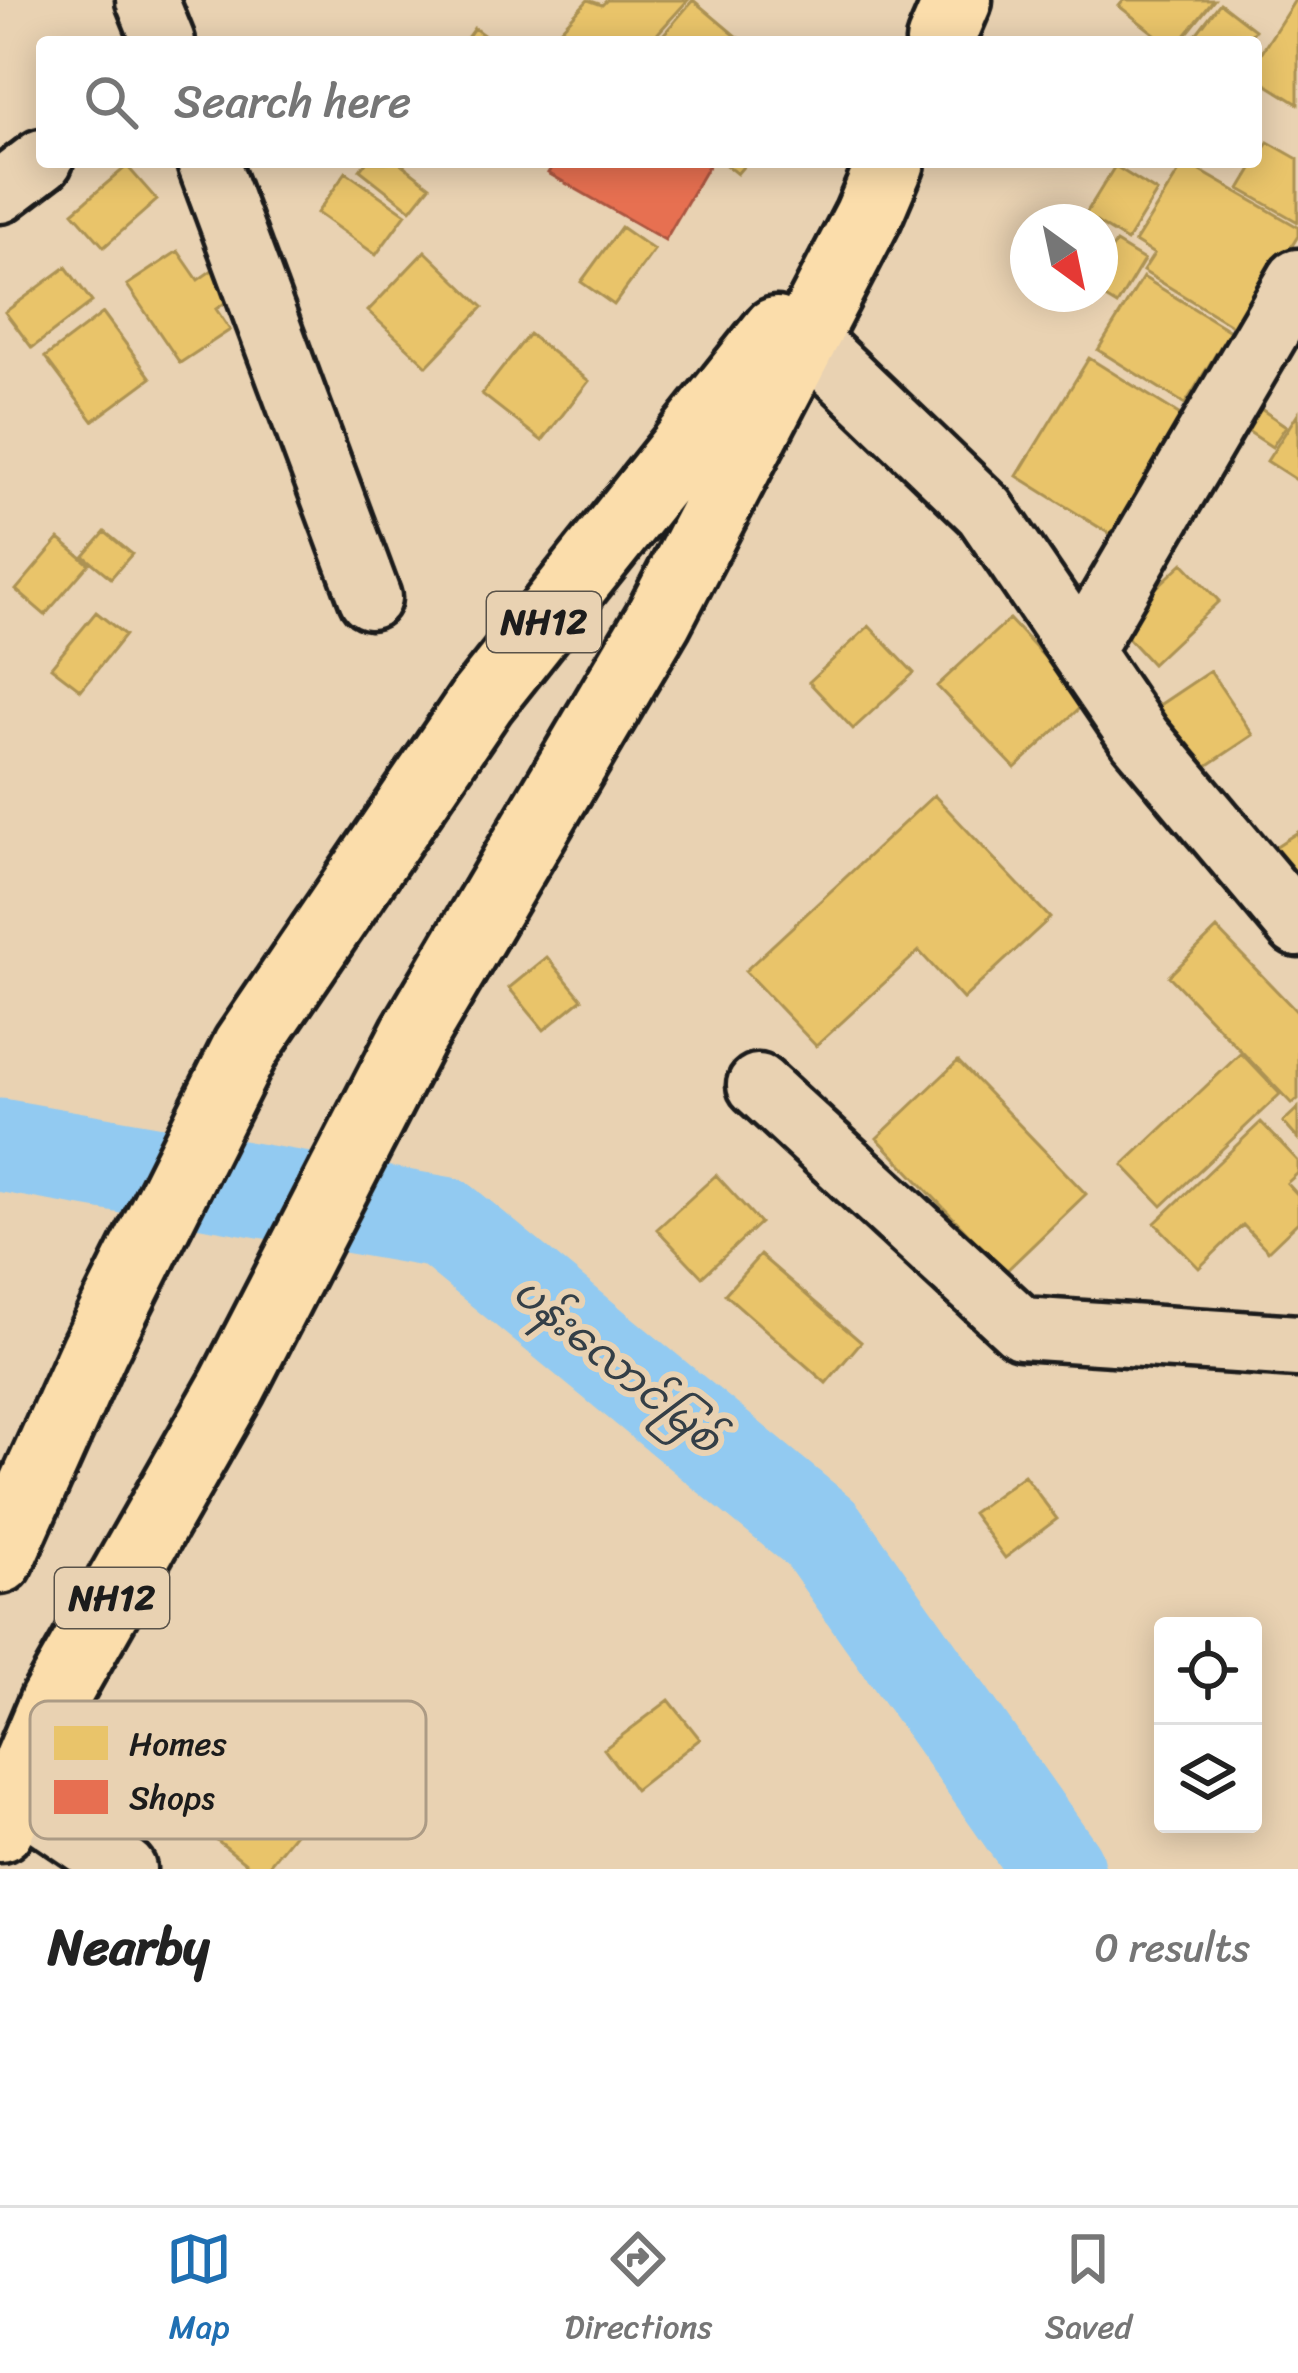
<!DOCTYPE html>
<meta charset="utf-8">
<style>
body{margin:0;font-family:Sriracha,"Noto Sans Myanmar",sans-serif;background:#f2f2f2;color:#222}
.controls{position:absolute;right:36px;bottom:36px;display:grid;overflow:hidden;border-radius:12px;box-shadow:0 6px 30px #0003}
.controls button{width:108px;height:108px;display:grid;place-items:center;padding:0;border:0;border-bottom:3px solid #e0e0e0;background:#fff;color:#222;font:60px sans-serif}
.compass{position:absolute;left:1010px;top:204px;width:108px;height:108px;border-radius:50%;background:#fff;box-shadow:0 6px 30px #0003;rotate:147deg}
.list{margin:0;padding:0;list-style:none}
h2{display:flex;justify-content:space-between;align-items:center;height:156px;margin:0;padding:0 48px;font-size:51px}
h2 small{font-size:39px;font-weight:400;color:#767676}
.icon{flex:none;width:66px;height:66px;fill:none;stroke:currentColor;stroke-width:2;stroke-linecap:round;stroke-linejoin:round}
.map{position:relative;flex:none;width:1298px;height:1869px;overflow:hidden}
.search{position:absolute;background:#fff;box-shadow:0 6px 30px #0003;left:36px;right:36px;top:36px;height:132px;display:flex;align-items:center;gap:30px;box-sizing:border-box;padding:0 42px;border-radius:12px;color:#767676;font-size:45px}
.sheet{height:336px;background:#fff}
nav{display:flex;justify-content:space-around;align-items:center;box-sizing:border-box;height:168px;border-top:3px solid #e0e0e0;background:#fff;font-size:33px;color:#767676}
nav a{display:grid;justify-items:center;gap:6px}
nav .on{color:#1f6fb2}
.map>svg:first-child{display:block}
</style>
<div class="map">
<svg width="1298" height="1869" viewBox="0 0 1298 1869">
<rect width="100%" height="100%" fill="#e9d2b2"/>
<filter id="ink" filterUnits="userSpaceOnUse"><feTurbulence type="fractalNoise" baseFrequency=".00833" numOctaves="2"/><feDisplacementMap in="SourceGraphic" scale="24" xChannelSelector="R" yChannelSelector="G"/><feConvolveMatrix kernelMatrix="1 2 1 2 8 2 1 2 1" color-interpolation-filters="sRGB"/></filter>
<g filter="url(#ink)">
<path fill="#e9c46a" stroke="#ac9253" stroke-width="3" d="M588,0l14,5 5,-5h81l-38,42h-79l-12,-11z
M693,0l50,42h-86z
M1124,0h90l-34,42h-15l-46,-36z
M1295,0h3v104l-42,-26v-17z
M1220,3l35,27 -10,12h-55z
M474,28l19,14h-29z
M1268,142l30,17v63l-58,-33z
M366,162h33l31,24 -19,24 -51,-40z
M722,162h25l-10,12z
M1185,162l113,65v9l-59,94 -96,-59 11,-17 -19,-12z
M127,166l30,34 -53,47 -31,-35z
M1115,166l42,26 -30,49 -42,-26z
M346,172l60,42 -30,41 -59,-42z
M621,227l33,23 -40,55 -33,-23z
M1116,243l28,17 -27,45 -18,-11 1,-27z
M178,251l20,29 20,-14 19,29 -21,14 14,21 -50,33 -53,-78z
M425,251l58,56 -56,59 -59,-55z
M66,267l26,35 -60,46 -27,-36z
M1143,277l87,54 -45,73 -87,-54z
M103,313l48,65 -58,43 -48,-64z
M529,334l60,47 -47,60 -60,-47z
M1089,358l101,63 -61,125 -112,-70z
M1252,403l34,23 -14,21 -35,-23z
M1298,413v68l-31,-20z
M105,532l27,22 -21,24 -27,-22z
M59,539l30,25 -44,51 -29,-25z
M1183,563l36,38 -67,63 -36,-39z
M96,612l29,23 -44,55 -30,-23z
M1009,619l77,83 -71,66 -78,-82z
M869,626l45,47 -61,56 -44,-47z
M1210,671l43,64 -58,39 -43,-64z
M934,795l116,123 -87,81 -44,-48 -103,95 -71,-75z
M1298,832v49l-23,-34z
M1217,929l81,84v86l-6,5 -123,-128z
M547,957l35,42 -38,31 -35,-42z
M1241,1053l39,41 -118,112 -39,-41z
M958,1061l128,133 -81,78 -128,-134z
M1298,1108v31l-15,-17z
M1261,1122l37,39v12l-11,10 11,12v27l-30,29 -25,-26 -44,43 -44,-45z
M716,1175l44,48 -58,54 -45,-48z
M760,1255l101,87 -35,41 -101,-89z
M1024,1475l33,44 -52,39 -33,-45z
M669,1700l31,39 -65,51 -31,-41z
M240,1778l60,49 -34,42h-13l-52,-42z"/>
<path fill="#e76f51" stroke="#aa5641" stroke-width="3" d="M555,162h153l2,1 -45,77 -117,-67z"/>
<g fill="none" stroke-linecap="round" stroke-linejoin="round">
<path stroke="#92caf1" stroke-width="93" d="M0,1145l444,78 377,310 237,336"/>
<g stroke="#1c1c1c" stroke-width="69">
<path id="street" d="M147,0l17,42
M208,162l162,436
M0,192l42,-32
M805,338l180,173 155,227 158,188
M1081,651l217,-371
M758,1085l263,243 277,18
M14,1794l111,75"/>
</g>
<g stroke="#1c1c1c" stroke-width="75">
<path id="highway" d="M940,42l18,-42
M0,1560l94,-210 152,-303 236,-347 294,-369
M0,1828l53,-126 179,-315 182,-353 244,-414 210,-404 23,-54"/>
</g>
<use href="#street" stroke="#e9d2b2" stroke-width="60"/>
<use href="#highway" stroke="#fbddab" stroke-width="66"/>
</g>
</g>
<g text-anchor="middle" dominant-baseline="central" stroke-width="12" stroke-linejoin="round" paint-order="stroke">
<g fill="#e9d2b2" stroke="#5a5349" stroke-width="3">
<rect x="487" y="592" width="114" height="60" rx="9"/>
<rect x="55" y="1568" width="114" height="60" rx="9"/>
</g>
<g font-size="36" font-weight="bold" fill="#1c1c1c">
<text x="544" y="622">NH12</text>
<text x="112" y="1598">NH12</text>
</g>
<g font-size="42" font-style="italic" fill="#343f47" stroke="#e9d2b2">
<text transform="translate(617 1365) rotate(39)">ပန်းလောင်မြစ်</text>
</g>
</g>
<rect x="30" y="1701" width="396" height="138" rx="18" fill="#e9d2b2" stroke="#ac9b85" stroke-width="3"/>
<rect x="54" y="1726" width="54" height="34" fill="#e9c46a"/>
<rect x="54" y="1780" width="54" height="34" fill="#e76f51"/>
<g font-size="33" fill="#1c1c1c">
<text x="129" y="1755">Homes</text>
<text x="129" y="1809">Shops</text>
</g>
</svg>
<div class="controls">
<button><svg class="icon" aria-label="locate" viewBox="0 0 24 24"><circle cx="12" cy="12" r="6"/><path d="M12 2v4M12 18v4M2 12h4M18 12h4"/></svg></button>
<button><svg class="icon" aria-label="layers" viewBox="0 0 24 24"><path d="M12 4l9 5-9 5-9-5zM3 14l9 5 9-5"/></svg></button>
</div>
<svg class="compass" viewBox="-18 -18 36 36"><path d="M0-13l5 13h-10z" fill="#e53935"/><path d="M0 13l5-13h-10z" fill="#767676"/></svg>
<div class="search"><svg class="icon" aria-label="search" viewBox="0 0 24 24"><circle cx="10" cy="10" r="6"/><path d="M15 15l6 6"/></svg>Search here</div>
</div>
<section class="sheet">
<h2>Nearby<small>0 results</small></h2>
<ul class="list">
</ul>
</section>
<nav>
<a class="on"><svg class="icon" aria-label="map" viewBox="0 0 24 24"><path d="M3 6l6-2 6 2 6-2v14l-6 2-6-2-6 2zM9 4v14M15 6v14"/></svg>Map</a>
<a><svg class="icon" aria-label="directions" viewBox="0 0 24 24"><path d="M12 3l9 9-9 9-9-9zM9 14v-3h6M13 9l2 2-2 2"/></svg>Directions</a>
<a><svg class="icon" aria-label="saved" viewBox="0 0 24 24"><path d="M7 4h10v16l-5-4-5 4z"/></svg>Saved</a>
</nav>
